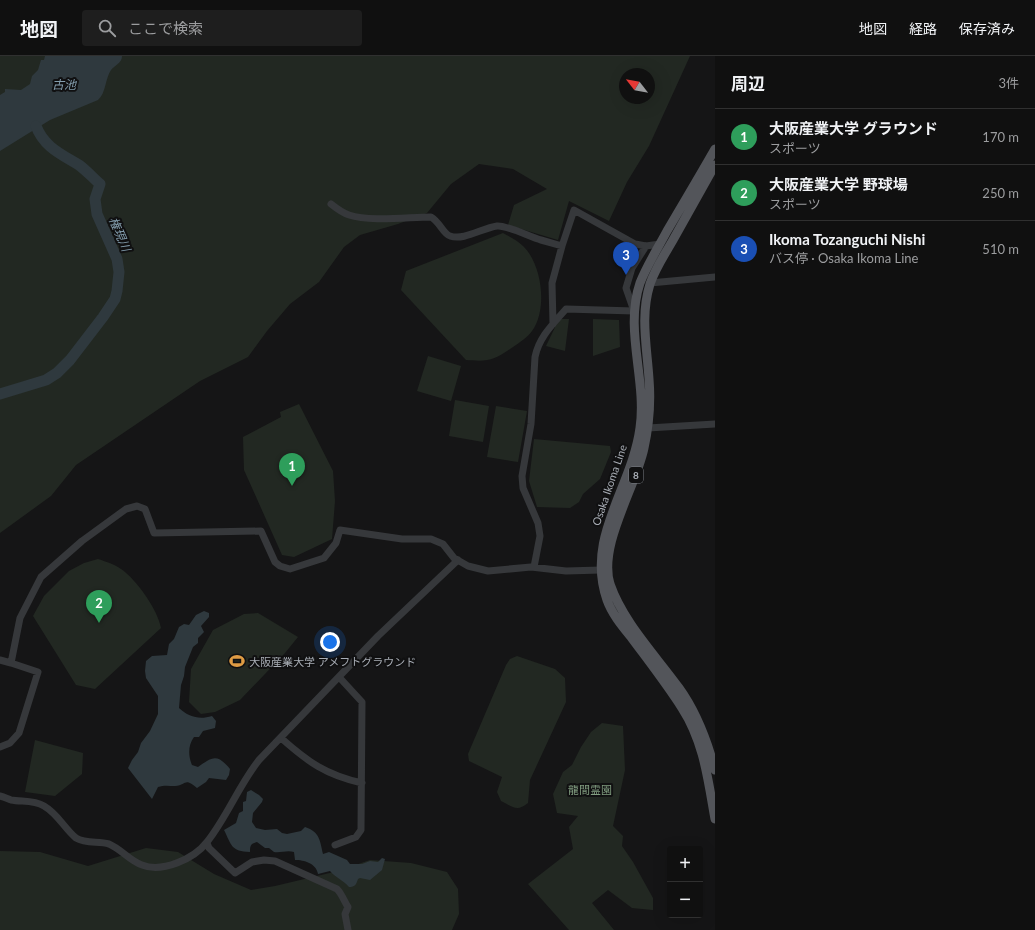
<!DOCTYPE html>
<html lang="ja">
<meta charset="utf-8">
<style>
body{margin:0;font-family:Lato,"Noto Sans JP",sans-serif;background:#1e1e1e;color:#f1f3f6}
.controls{position:absolute;right:12px;bottom:12px;display:grid;overflow:hidden;border-radius:4px;box-shadow:0 4px 16px #0002}
.controls button{width:36px;height:36px;display:grid;place-items:center;padding:0;border:0;border-bottom:1px solid #303030;background:#101010;color:#f1f3f6;font:20px sans-serif}
.compass{position:absolute;left:619px;top:12px;width:36px;height:36px;border-radius:50%;background:#101010;box-shadow:0 4px 16px #0002;rotate:301deg}
.you{position:absolute;left:330px;top:586px;width:14px;height:14px;margin:-10px;border:3px solid #fff;border-radius:50%;background:#1a73e8;box-shadow:0 0 0 6px #1a73e833}
.badge{display:grid;place-items:center;width:26px;height:26px;border-radius:50%;background:#df9c44;color:#fff;font-size:13px;font-weight:700}
.pin{position:absolute;translate:-50% -33px;filter:drop-shadow(0 1px 2px #0008)}
.pin::after{content:'';position:absolute;top:21px;width:14px;height:12px;background:inherit;clip-path:polygon(0 0,100% 0,50% 100%)}
.list{margin:0;padding:0;list-style:none}
h2{display:flex;justify-content:space-between;align-items:center;height:52px;margin:0;padding:0 16px;font-size:17px}
h2 small{font-size:13px;font-weight:400;color:#9c9d9f}
.list li{display:grid;grid-template-columns:26px 1fr auto;gap:12px;align-items:center;box-sizing:border-box;height:56px;padding:0 16px;border-top:1px solid #303030}
.list b{display:block;font-size:15px;white-space:nowrap}
.list p{margin:0;font-size:13px;white-space:nowrap;color:#9c9d9f}
.list em{font-size:13px;font-style:normal;color:#9c9d9f}
.icon{flex:none;width:22px;height:22px;fill:none;stroke:currentColor;stroke-width:2;stroke-linecap:round;stroke-linejoin:round}
.map{position:relative;flex:none;width:715px;height:874px;overflow:hidden}
header{display:flex;align-items:center;gap:24px;box-sizing:border-box;height:56px;padding:0 20px;background:#101010;border-bottom:1px solid #303030}
header strong{font-size:19px}
nav{display:flex;gap:22px;margin-inline-start:auto;font-size:14px}
.search{width:280px;height:36px;background:#1e1e1e;display:flex;align-items:center;gap:10px;box-sizing:border-box;padding:0 14px;border-radius:4px;color:#9c9d9f;font-size:15px}
main{display:flex}
aside{flex:1;background:#101010}
.map>svg:first-child{display:block}
</style>
<header>
<strong>地図</strong>
<div class="search"><svg class="icon" aria-label="search" viewBox="0 0 24 24"><circle cx="10" cy="10" r="6"/><path d="M15 15l6 6"/></svg>ここで検索</div>
<nav><a>地図</a><a>経路</a><a>保存済み</a></nav>
</header>
<main>
<div class="map">
<svg width="715" height="874" viewBox="0 0 715 874">
<rect width="100%" height="100%" fill="#151516"/>
<path fill="#222822" fill-rule="evenodd" d="M0,0h690l-41,90 -22,36 -18,39 -40,-20 -11,39 -50,-15 6,-20 33,-16 -34,-20 -34,-5 -28,20 -24,29 -29,11 -38,11 -16,12 -25,35 -29,22 -23,27 -19,26 -48,24 -124,84 -25,31 -51,37zM625,18h24v24h-24z
M503,177c7,4 14,7 20,13 19,18 25,63 9,85 -5,7 -12,11 -19,16 -19,13 -23,15 -47,13l-65,-70 5,-19z
M559,263h10l-4,32 -19,-5z
M593,263l26,1 1,27 -27,9z
M428,300l33,10 -10,35 -34,-10z
M455,344l34,6 -6,36 -34,-6z
M299,348l34,67 2,30 -3,38 -38,18 -12,-2 -38,-85 -1,-33 38,-20 -1,-5z
M496,350l31,5 -9,51 -31,-5z
M534,383l76,7 1,6 -11,27 -17,15 -4,8 -9,6 -33,-1 -8,-26z
M98,503c9,3 16,5 23,10 15,10 37,41 40,59l-66,61 -19,-4 -43,-69 11,-20 25,-25 15,-8z
M258,557l40,24 -13,16 -45,47 -25,12 -14,2 -12,-12 2,-33 22,-39 31,-16z
M517,600l38,13 10,9 1,24 -36,78 -2,23c-11,9 -15,4 -27,-2l-4,-9 5,-15 -33,-16 -1,-7 38,-89 4,-6z
M602,667l21,3 2,44 -12,56 10,10 -1,10 11,16 20,36v12l-21,-2 -24,-18 -16,13 22,27h-45l-41,-46 45,-35 -4,-22 9,-11 -21,-3 -4,-19 10,-22 9,-7 9,-18 10,-15z
M35,684l48,13 -1,21 -27,22 -30,-4z
M146,792l32,4 36,22 37,16 24,-4 63,-15 32,-11 41,3 36,9 11,17 1,25 -7,16h-452v-79l40,1 48,14z"/>
<path fill="#2f393e" d="M45,0h77c0,7 -7,9 -11,14 -6,9 -5,23 -13,30l-48,20 -50,31v-56l5,-3v-3l16,1 9,-6 2,-8 6,-6 3,-10h3z
M204,555l5,2v4l-8,9 3,6 -6,6v5l-5,4 -8,20 -1,9 -3,9 -2,23c10,9 20,12 33,8l4,5 -1,7 -12,3 -4,6h-5c-6,8 -6,19 -2,28l6,2c14,-10 19,-14 32,2l-1,6 -3,5 -17,-2 -3,4 -9,6c-13,-11 -10,-3 -22,-2 -6,0 -11,-1 -17,1l-6,12 -24,-31 4,-8 6,-8 3,-9 9,-12 8,-17v-18l-12,-18 -1,-7 1,-10 6,-5 15,-1 2,-11 5,-5 5,-12 5,-3 5,1 7,-10z
M251,734l8,5 4,4 -1,3 -9,11 -1,9 4,6 9,2 12,-1 5,4 5,1 14,-3 4,-4c15,5 15,14 18,27l6,-2 18,8 3,4h12l8,-3 8,1 4,-4 3,1 -3,11 -12,10 -10,-2 -2,1c-2,6 -3,8 -9,8 -6,-7 -13,-9 -19,-16l-12,3c-2,-11 -14,-14 -23,-14l-1,-8c-7,-2 -13,1 -20,0l-5,-4h-4l-8,-6c-6,2 -7,3 -7,10 -19,-1 -18,-6 -26,-22l12,-7 3,-10 4,-2v-9l3,-1 1,-9z"/>
<g fill="none" stroke-linecap="round" stroke-linejoin="round">
<path stroke="#2f393e" stroke-width="11" d="M0,338l46,-14 11,-7 13,-13 33,-43 12,-18 2,-8 2,-19 -2,-13 -20,-45 -2,-15 5,-15c-7,-6 -13,-13 -21,-19 -18,-11 -35,-18 -43,-39"/>
<path stroke="#36383b" stroke-width="7" d="M331,148c5,4 12,9 18,11 21,7 60,2 82,2 9,5 12,17 19,19 14,5 32,-8 47,-10 10,-1 33,11 44,14 7,2 14,4 21,6
M650,227l65,-6
M553,268l-1,-41 10,-37 12,-36 61,34 11,2 14,-2
M648,372l67,-4
M534,511l6,-31 -2,-13 -15,-35 -1,-12 9,-52 4,-67c4,-20 18,-33 31,-48l68,2 -8,-23 6,-20 14,-22
M0,604l11,3
M281,682c27,24 45,37 81,45
M0,691l10,-4 9,-10 19,-61 -27,-9 9,-45 21,-41 41,-36 44,-32 11,-3 8,3 9,24 107,-2 14,31 5,4 10,3 34,-11 12,-15 4,-13 62,9h29l12,5 11,14 14,8 20,5 43,-4 35,4 35,-1
M0,740c4,1 8,3 11,4 11,2 23,0 33,6 14,8 20,22 32,32 10,6 22,3 33,6 12,5 21,17 33,21 20,8 52,-6 65,-23 20,-25 32,-57 52,-82l119,-124 80,-76
M207,787l2,5 26,25 17,-11 12,-2 11,1 62,28c5,5 7,12 11,18l-3,7 3,16
M335,789l21,-8 5,-7 1,-128 -23,-25"/>
<path stroke="#53555a" stroke-width="9" d="M715,93c-16,28 -32,55 -48,82 -9,17 -20,34 -27,52 -16,47 7,97 0,145 -8,60 -55,109 -33,172 5,14 15,26 24,37 17,23 35,46 51,71 22,34 26,72 33,111
M715,109c-14,25 -28,50 -42,75 -8,14 -18,29 -23,44 -10,32 -3,63 -1,95 2,24 0,46 -5,69 -8,39 -46,97 -34,136 13,38 46,72 69,104 18,25 28,52 36,82"/>
</g>
<defs>
<g id="stadium-bare" transform="scale(1.2)"><path d="M0-5a6.5 5 0 1 0 0 10a6.5 5 0 1 0 0-10ZM-3.5-1.8h7v3.6h-7Z" fill="#df9c44" stroke="#101011" stroke-width="2.5" paint-order="stroke"/></g>
</defs>
<g fill-rule="evenodd">
<use href="#stadium-bare" x="237" y="605"/>
</g>
<g text-anchor="middle" dominant-baseline="central" stroke-width="4" stroke-linejoin="round" paint-order="stroke">
<rect fill="#101011" stroke="#7a7e84" stroke-width="1" x="629" y="411" width="14" height="16" rx="3"/>
<g font-size="10" font-weight="bold" fill="#a8adb5">
<text x="636" y="419">8</text>
</g>
<g font-size="11" fill="#a8adb5" stroke="#101011">
<text transform="translate(609 429) rotate(-71)">Osaka Ikoma Line</text>
</g>
<g font-size="11" fill="#a8adb5" stroke="#101011" text-anchor="start">
<text x="249" y="605">大阪産業大学 アメフトグラウンド</text>
</g>
<g font-size="11" fill="#829e81" stroke="#101011">
<text x="590" y="733">龍間霊園</text>
</g>
<g font-size="12" font-style="italic" fill="#839dad" stroke="#101011">
<text x="64" y="28">古池</text>
<text transform="translate(120 178) rotate(67)">権現川</text>
</g>
</g>
</svg>
<div class="controls">
<button>+</button>
<button>−</button>
</div>
<svg class="compass" viewBox="-18 -18 36 36"><path d="M0-13l5 13h-10z" fill="#e53935"/><path d="M0 13l5-13h-10z" fill="#9c9d9f"/></svg>
<div class="you"></div>
<div class="pin badge" style="left:292px;top:430px;background:#2e9e5b">1</div>
<div class="pin badge" style="left:99px;top:567px;background:#2e9e5b">2</div>
<div class="pin badge" style="left:626px;top:219px;background:#1a4fb4">3</div>
</div>
<aside>
<h2>周辺<small>3件</small></h2>
<ul class="list">
<li><span class="badge" style="background:#2e9e5b">1</span><div><b>大阪産業大学 グラウンド</b><p>スポーツ</p></div><em>170 m</em></li>
<li><span class="badge" style="background:#2e9e5b">2</span><div><b>大阪産業大学 野球場</b><p>スポーツ</p></div><em>250 m</em></li>
<li><span class="badge" style="background:#1a4fb4">3</span><div><b>Ikoma Tozanguchi Nishi</b><p>バス停 · Osaka Ikoma Line</p></div><em>510 m</em></li>
</ul>
</aside>
</main>
